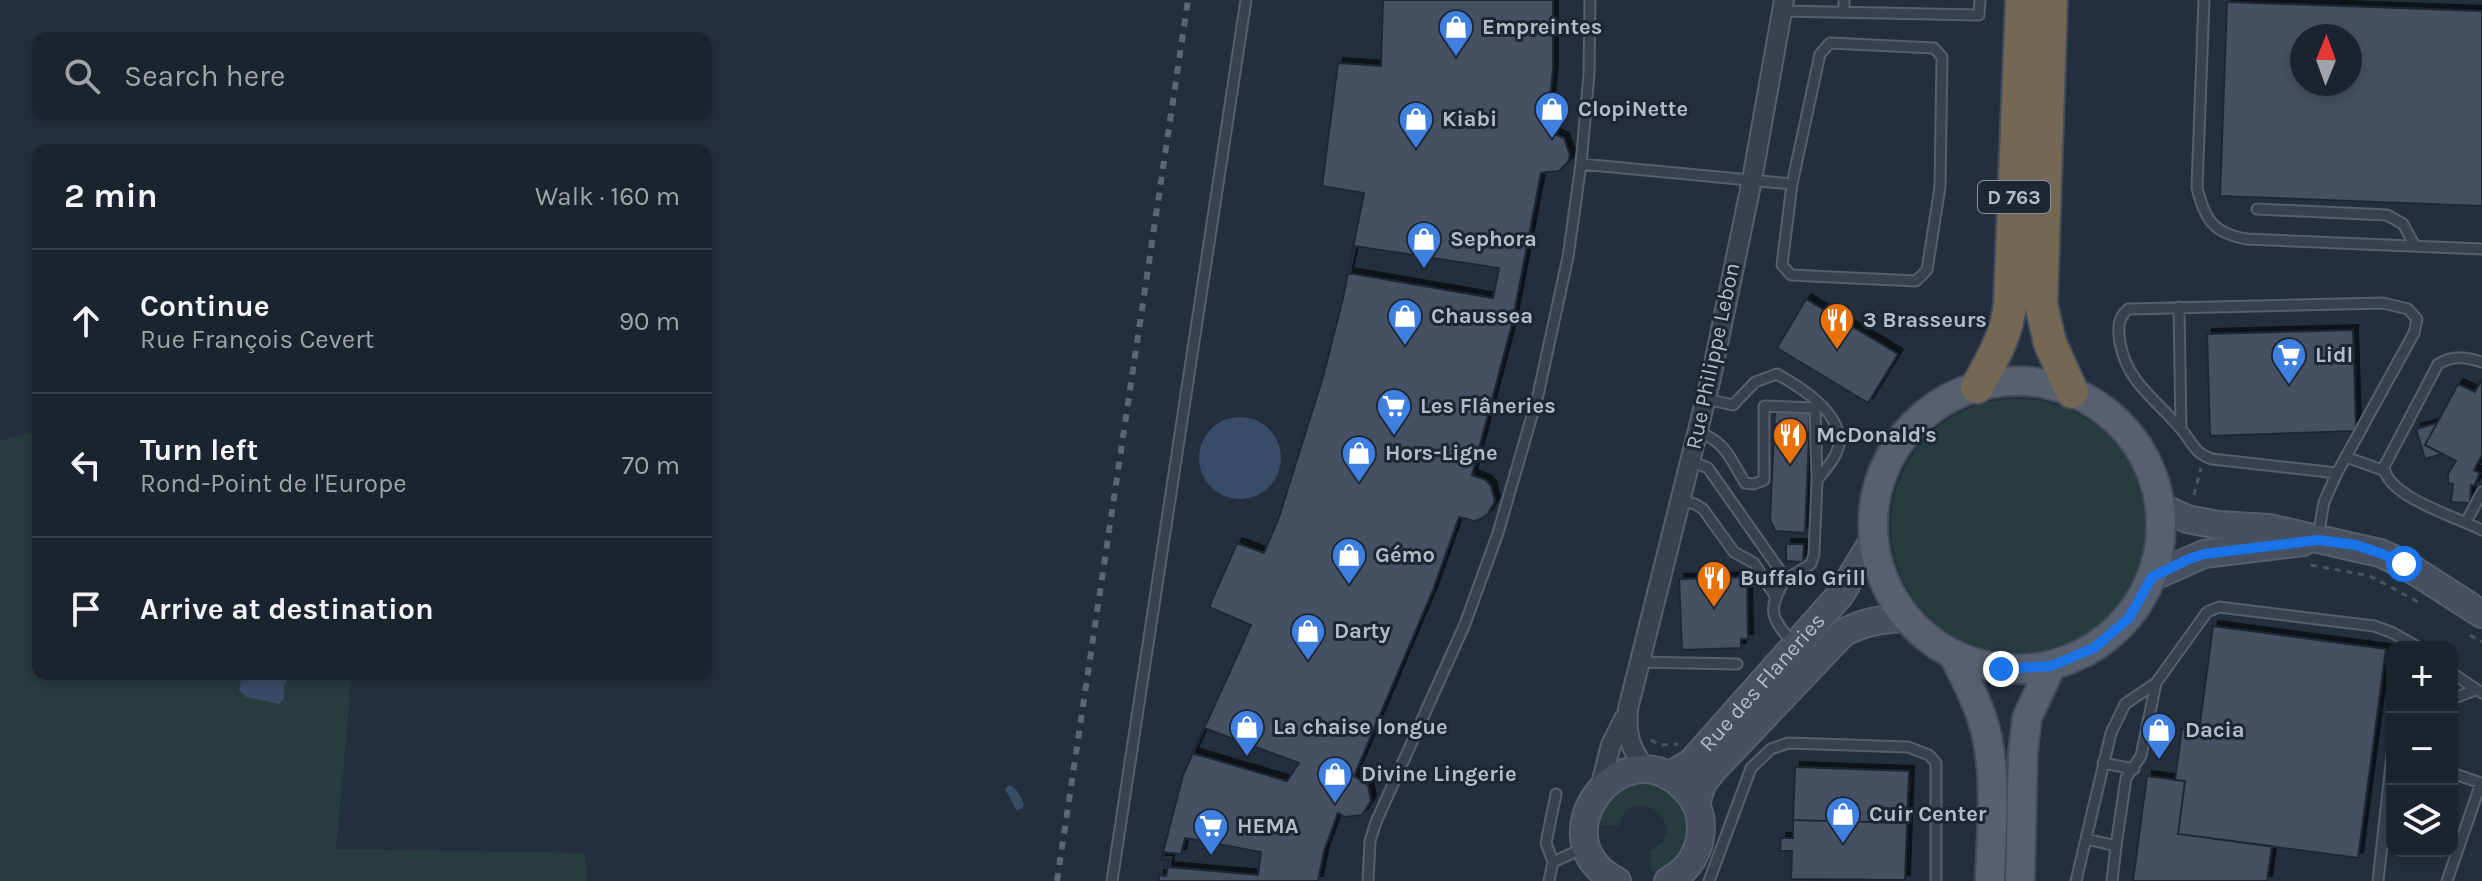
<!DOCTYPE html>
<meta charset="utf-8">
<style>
body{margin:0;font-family:Karla,sans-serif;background:#242b36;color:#f1f3f6}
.controls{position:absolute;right:24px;bottom:24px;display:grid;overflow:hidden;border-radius:16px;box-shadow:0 4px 12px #0003}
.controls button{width:72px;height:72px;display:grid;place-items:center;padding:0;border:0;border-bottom:2px solid #39404a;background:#1b232e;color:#f1f3f6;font:40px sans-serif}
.compass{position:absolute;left:2290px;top:24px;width:72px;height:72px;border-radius:50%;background:#1b232e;box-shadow:0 4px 12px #0003;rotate:1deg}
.stop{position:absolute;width:24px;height:24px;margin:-18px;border:6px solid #1a73e8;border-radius:50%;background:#fff}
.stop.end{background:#1a73e8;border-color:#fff;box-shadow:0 2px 8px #0008}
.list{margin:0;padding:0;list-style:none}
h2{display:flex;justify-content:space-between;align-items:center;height:104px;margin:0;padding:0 32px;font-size:34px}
h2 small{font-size:26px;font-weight:400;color:#a0a4aa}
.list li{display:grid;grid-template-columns:52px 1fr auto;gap:24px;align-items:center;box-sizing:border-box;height:144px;padding:0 32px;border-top:2px solid #39404a}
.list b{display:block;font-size:30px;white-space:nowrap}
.list p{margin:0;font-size:26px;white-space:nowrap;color:#a0a4aa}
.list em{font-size:26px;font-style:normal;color:#a0a4aa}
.icon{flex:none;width:44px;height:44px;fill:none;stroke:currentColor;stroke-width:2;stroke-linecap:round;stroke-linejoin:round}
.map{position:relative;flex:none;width:2482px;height:881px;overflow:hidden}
.search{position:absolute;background:#1b232e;box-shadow:0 4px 12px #0003;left:32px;top:32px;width:680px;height:88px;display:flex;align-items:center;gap:20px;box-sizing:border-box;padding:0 28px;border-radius:16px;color:#a0a4aa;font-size:30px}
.panel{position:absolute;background:#1b232e;box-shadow:0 4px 12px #0003;left:32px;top:144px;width:680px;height:536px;border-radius:16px}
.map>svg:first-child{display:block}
</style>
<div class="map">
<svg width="2482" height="881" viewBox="0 0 2482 881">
<defs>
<filter id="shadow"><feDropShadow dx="5" dy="-5" stdDeviation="0" flood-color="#0009"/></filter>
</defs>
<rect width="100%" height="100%" fill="#242f3e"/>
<path fill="#263c3f" d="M1891 526a127 127 0 1 1 254 0a127 127 0 1 1-254 0Z
M38,431v243h314l-16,175 249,4 2,28h-587v-440z
M1645,784c52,9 57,72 6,88l-2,-21c50,-22 -20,-75 -30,-25l-20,-1c4,-25 20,-39 46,-41z"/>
<path fill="#394c67" d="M1199 458a41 41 0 1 1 82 0a41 41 0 1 1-82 0Z
M242,674h49l-7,12v13l-5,5 -33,-7 -7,-7z
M1009,785c8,2 12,12 15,20l-2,4 -6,1 -11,-21z"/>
<path fill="#455162" stroke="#1f2835" stroke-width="2" fill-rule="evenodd" filter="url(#shadow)" d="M1383,0h170v69l-6,62 17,7 6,17 -2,7 -9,9 -18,2 -29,151 -40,151 14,5 5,6 4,15 -7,13 -7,5 -7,2 -15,-4 -26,73 -79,186 14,9 3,16 -9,14 -17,2 -7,-4 -14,38 -6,30h-159v-6l7,1 3,-16h-8l22,-85 68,-150 -42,-18 28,-64 27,10 15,-36 44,-140 20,-79 21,-105 -42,-7 16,-123 43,3z
M2227,2l255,9v195l-262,-10zM2302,36h48v48h-48z
M1354,246l145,22 -6,30 -145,-25z
M1806,299l92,55 -30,49 -91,-55z
M2353,330l3,101 -146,5 -3,-102z
M2482,379v76l-8,15 6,3 -6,13 -3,-1 -1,18 -19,-1 2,-18 -5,-1v-9l8,-13 -31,-16 33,-61 17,8z
M1775,411l35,1 -5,121 -30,-2 -5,-11z
M2437,423l-12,22 17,9 -17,5 -9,-30z
M1786,544h18l-1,18 -17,-1z
M1747,577l1,62h-7v9l-59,2 -3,-71z
M2213,626l173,23 -28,209 -180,-24 7,-53 -10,-1 7,-52 17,3z
M1204,728l95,35 -12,18 -95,-28z
M1795,767l114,4 -2,52 -114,-3z
M2147,776l38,5 -7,53 94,12 -5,35h-134z
M1793,820l114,3 -2,57 -114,-1 1,-28h-12l1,-13h12z
M1185,838l76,14 -3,23 -90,-8 1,-7h-8l3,-8 17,2z
M1791,879l114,1 -114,1z"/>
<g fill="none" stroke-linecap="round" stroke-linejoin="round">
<g stroke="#565f6c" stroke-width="13">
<path id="lane" d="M2204,0l-7,188c8,32 16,45 50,51l235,10
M1782,11l197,4 1,-15
M1844,12v-12
M1581,164l211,20 -10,81 9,10 125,6 11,-11 13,-83 2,-130 -8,-9 -104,-5 -10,11 -28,130
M2257,209l130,6 16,9 12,22
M2179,307l2,122
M2482,362c-16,-5 -29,-7 -44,2l-54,103c3,30 73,50 98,63
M1706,399l27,6 22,-23 22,-8c23,13 63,37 62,68 0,13 -14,28 -22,38
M2346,457l39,14
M1691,461l17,7 78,111 25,-15 3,-10 3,-74 -2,-72 -51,-2v74l-10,4 -9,-1c-14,-23 -20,-43 -48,-51
M1681,501l14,3 8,5 31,43 20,11 21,33
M2466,522l16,-30
M2318,537l6,-35 13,-29 77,-140 3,-14 -9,-10 -25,-6 -255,6c-11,10 -10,20 -8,34 8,41 36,56 61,86 12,14 13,24 31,30l125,14
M1786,579c-20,30 -15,40 8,65
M1640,662l97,2
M2452,673l30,20
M2156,683l51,-71 12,-5 155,19 17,6 27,15
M2452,699l23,-9
M2103,763l31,6
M1553,862l-7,-19 10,-49
M1112,881l134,-881
M1368,881l2,-40 6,-19 89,-198 33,-91 40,-138 30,-138 13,-93 8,-90 1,-74
M1549,881l4,-19 31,-14
M1709,881l42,-113 20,-19 17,-6 120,4 21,8 7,8v118
M2076,881l35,-148 14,-29 31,-21 -15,73 -15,22 -10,68 -29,-7
M2112,881l4,-35
M2378,881l14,-126
M2447,881l34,-98 -29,-10"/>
</g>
<g stroke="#565f6c" stroke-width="22">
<path id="street" d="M1647,770c-17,-21 -21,-34 -19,-61l83,-331 41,-198 32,-180
M1600,788l11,-43 13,-26"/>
</g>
<g stroke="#565f6c" stroke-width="30">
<g id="secondary">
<path d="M2161,507l26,12 31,6 51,3 111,25 24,11 78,50"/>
<path d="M2152,577l52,-23 99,-12"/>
<path id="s1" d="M1668,776l23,-13 149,-168 33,-54"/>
<path d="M1696,804l6,-20 11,-14 130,-137c20,-11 39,-14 62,-15"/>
<path d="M1617,881c-82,-42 6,-157 67,-93 10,10 17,24 17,38 0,25 -12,44 -33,55"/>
</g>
</g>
<g stroke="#414a57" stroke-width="32">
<path id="primary" d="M1873 525a144 144 0 1 1 288 0a144 144 0 1 1-288 0Z
M1954,656c13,26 27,52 33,81 10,47 4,97 3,144
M2020,881l3,-129 4,-34 24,-52"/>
</g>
<g stroke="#434c59" stroke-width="36">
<path id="highway" d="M2051,0l-10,304 9,39 22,49
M1977,387c15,-27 29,-50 33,-82l12,-305"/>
</g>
<path stroke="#44595c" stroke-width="3" stroke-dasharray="6 6" stroke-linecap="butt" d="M2194,495l7,-27
M2311,565l59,11 50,27
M2470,635l12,7
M1651,740l9,5 18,-1"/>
<use href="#lane" stroke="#38414e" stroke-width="9"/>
<use href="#street" stroke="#38414e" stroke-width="18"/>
<use href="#secondary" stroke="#465061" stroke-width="26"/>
<use href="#primary" stroke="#56606e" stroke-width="28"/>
<use href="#highway" stroke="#746855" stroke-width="32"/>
<path stroke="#5a6575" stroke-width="6" stroke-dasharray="8 8" stroke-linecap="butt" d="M1057,881l131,-881"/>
</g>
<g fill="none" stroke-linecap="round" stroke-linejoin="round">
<path stroke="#1a73e8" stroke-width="10" d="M2001,669l50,-3 43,-18 35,-30 23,-41 37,-18 15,-5 114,-14 38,5 24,8 24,11"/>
</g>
<defs>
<g id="shop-pin" transform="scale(1.8)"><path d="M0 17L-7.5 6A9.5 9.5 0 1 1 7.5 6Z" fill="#3f7fe0" stroke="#1d2633"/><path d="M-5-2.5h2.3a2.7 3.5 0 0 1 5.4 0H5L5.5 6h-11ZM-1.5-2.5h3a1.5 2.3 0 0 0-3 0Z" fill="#fff"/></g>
<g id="restaurant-pin" transform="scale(1.8)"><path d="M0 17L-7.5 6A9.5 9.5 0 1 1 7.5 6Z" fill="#e8710a" stroke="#1d2633"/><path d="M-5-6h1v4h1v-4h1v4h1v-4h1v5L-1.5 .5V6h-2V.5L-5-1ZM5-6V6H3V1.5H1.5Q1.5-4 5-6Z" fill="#fff"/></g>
<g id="supermarket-pin" transform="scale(1.8)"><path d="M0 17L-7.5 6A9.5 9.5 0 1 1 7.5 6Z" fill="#3f7fe0" stroke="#1d2633"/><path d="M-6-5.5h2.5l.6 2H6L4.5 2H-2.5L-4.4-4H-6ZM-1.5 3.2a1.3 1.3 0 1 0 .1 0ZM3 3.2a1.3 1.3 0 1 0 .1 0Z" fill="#fff"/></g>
</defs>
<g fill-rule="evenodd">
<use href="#shop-pin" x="1456" y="27"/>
<use href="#shop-pin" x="1552" y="109"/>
<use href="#shop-pin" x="1416" y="119"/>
<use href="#shop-pin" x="1424" y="239"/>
<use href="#shop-pin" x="1405" y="316"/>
<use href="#restaurant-pin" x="1837" y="320"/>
<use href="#supermarket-pin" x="2289" y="355"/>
<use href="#supermarket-pin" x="1394" y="406"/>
<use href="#restaurant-pin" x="1790" y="435"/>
<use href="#shop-pin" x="1359" y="453"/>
<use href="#shop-pin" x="1349" y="555"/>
<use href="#restaurant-pin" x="1714" y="578"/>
<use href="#shop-pin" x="1308" y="631"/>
<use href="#shop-pin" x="1247" y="727"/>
<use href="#shop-pin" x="2159" y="730"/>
<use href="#shop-pin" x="1335" y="774"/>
<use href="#shop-pin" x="1843" y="814"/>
<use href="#supermarket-pin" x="1211" y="826"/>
</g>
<g text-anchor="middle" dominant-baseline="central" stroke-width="6" stroke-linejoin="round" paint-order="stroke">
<rect fill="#1d2633" stroke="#878f9c" stroke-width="2" x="1978" y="181" width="72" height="32" rx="6"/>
<g font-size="20" font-weight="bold" fill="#b4bcc9">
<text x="2014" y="197">D 763</text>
</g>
<g font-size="22" font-weight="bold" fill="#b4bcc9" stroke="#1d2633" text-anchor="start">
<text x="1482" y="27">Empreintes</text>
<text x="1578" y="109">ClopiNette</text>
<text x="1442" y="119">Kiabi</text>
<text x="1450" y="239">Sephora</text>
<text x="1431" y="316">Chaussea</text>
<text x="1863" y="320">3 Brasseurs</text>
<text x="2315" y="355">Lidl</text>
<text x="1420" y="406">Les Flâneries</text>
<text x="1816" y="435">McDonald's</text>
<text x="1385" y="453">Hors-Ligne</text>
<text x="1375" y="555">Gémo</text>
<text x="1740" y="578">Buffalo Grill</text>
<text x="1334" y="631">Darty</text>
<text x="1273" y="727">La chaise longue</text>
<text x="2185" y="730">Dacia</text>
<text x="1361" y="774">Divine Lingerie</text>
<text x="1869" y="814">Cuir Center</text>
<text x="1237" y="826">HEMA</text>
</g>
<g font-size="22" fill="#b4bcc9" stroke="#1d2633">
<text transform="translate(1713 356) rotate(-78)">Rue Philippe Lebon</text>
<text stroke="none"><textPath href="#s1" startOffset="134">Rue des Flaneries</textPath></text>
</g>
</g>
</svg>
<div class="controls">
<button>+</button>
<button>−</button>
<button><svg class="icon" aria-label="layers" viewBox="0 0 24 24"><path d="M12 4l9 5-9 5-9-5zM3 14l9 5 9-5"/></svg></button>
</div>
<svg class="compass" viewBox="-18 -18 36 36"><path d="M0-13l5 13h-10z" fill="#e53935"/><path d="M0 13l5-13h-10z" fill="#a0a4aa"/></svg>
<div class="stop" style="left:2404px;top:564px"></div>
<div class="stop end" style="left:2001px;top:669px"></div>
<div class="search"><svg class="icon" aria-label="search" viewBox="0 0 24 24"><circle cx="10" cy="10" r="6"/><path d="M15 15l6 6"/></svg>Search here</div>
<section class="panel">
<h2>2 min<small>Walk · 160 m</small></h2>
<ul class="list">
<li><svg class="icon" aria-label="ahead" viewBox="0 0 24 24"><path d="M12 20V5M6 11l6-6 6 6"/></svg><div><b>Continue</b><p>Rue François Cevert</p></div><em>90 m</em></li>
<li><svg class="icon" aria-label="left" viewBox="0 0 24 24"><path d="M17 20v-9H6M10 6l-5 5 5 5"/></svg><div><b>Turn left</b><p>Rond-Point de l'Europe</p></div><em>70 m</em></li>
<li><svg class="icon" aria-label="arrive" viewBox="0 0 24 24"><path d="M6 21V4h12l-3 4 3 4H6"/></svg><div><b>Arrive at destination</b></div></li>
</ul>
</section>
</div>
